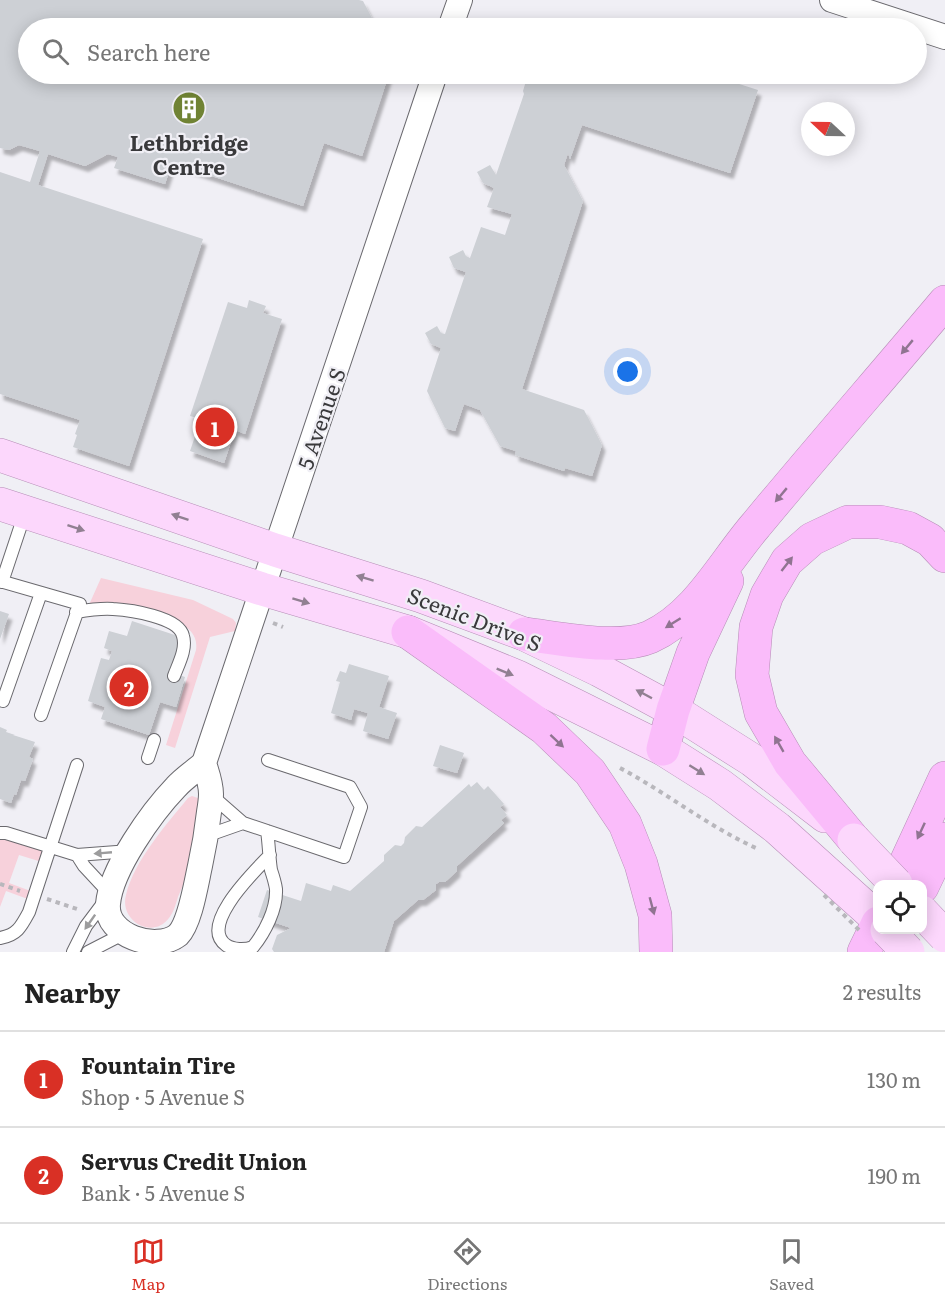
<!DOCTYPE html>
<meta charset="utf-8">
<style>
body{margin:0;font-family:Literata,serif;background:#f6f6f6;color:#222}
.controls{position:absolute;right:18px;bottom:18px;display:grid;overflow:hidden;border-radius:12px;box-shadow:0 3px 15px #0003}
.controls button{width:54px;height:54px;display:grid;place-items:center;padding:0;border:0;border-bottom:2px solid #e0e0e0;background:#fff;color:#222;font:30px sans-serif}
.compass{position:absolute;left:801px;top:102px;width:54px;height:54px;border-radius:50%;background:#fff;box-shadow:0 3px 15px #0003;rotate:292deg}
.you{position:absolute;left:628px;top:372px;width:21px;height:21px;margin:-15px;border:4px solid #fff;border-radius:50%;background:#1a73e8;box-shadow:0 0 0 9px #1a73e833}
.badge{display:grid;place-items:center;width:39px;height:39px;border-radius:50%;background:#d93025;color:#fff;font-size:20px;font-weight:700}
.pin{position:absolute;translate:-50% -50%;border:3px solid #fff;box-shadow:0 2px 6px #0006}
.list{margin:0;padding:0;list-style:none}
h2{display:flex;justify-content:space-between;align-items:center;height:78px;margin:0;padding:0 24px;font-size:26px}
h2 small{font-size:20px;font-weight:400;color:#767676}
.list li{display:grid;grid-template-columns:39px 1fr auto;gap:18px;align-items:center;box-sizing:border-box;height:96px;padding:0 24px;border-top:2px solid #e0e0e0}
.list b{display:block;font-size:22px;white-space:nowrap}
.list p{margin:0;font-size:20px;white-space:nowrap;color:#767676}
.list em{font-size:20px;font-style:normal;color:#767676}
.icon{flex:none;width:33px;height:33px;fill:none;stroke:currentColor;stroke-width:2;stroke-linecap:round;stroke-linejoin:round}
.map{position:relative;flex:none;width:945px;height:952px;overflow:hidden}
.search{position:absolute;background:#fff;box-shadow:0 3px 15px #0003;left:18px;right:18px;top:18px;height:66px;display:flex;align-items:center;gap:15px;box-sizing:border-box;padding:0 21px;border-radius:33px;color:#767676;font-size:22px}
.sheet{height:270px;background:#fff}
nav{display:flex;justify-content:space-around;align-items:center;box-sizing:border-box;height:84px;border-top:2px solid #e0e0e0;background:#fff;font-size:16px;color:#767676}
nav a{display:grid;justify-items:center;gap:3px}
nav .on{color:#d93025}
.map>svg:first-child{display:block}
</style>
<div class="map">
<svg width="945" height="952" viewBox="0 0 945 952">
<defs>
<filter id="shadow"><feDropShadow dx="3.5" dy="6" stdDeviation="1.5" flood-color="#0004"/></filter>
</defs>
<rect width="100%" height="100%" fill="#f0eff5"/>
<path fill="#f7d1db" d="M101,578l92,22 40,19 3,4 -1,8 -25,6 -35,111 -9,-3 30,-95c2,-14 -6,-21 -17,-28l-91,-15z
M192,796l6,2 3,4c-4,21 -5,44 -11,64 -3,10 -8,21 -12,31 -2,6 -4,15 -9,21 -16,22 -50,3 -43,-23 8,-34 40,-70 62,-97z
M0,833l50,13 -5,17 -26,-8 -10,28 27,10 -3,8 -27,-10 -6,16z"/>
<path fill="#cdd0d5" filter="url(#shadow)" d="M0,0h359l4,1 14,27h-349v46h361l-27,82 -38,-13 -21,63 -131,-43 -7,21 -51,-16 4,-11 -10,-3 -23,12 -37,-12 -10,31 165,54 -74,227 -56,-19 4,-12 -2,-1 5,-14 -80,-26v-222l30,10 10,-31 -21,-6 -10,5 -9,-2z
M528,74h88l12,4 8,-4h72l50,16 -28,83 -148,-48 -12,34 -2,-6 -4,12 19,36 -61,188 62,21 18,35 -10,31 -27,-8 -1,3 -49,-16 1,-4 -16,-5 -20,-36 -16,-6 -9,27 -10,-3 -18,-37 14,-43 -10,-4 -6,-11 12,-7 4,7 4,1 21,-62 -12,-4 -5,-11 14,-7 3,6 4,2 11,-31 24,8 7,-21 -25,-7 7,-19 -11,-5 -6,-11 13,-7 6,10 28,-81 -1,-3z
M249,300l17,6 -3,7 19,6 -37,115 -10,-4 -11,33 -34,-12 11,-32 -11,-3 38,-114 19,6z
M0,611l9,3 -9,25z
M132,621l49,16 -11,35 15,5 -9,30 -16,-5 -11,33 -48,-16 4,-12 -17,-6 13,-43 8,2 3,-9 -8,-3 5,-17 18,5z
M349,664l40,12 -10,31 18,6 -9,26 -25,-8 5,-18 -14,-4 -3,11 -20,-7 9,-31 -4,-1 4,-10 6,2z
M0,727l7,3 -1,2 9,3h-2l22,7 -6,15 4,2 -8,22 -4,-1 -5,15 -2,-1 -3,9 -11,-4z
M440,745l24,8 -7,20 -24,-7z
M477,782l7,8 4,-4 16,18 -4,3 7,8 -6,5 3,3 -47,43v5l-12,11h-6l-3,2v6l-13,10h-5l-24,21 -10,31h-110l-2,-3 5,-14 14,-7 -33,-11 9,-27 34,11 5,-18 25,8 2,-6 17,6 34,-30v-6l11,-10 6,1 3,-3 1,-6 11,-11 6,1 47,-43 2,3z"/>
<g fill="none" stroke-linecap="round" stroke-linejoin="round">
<g stroke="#6a696e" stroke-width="14">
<path id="service" d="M0,581l80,23 -39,111
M2,582l23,-69
M76,612c12,-2 25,-4 37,-3 17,1 66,8 70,27 4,13 -5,29 -9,40
M3,701l38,-108
M148,758l6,-18
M211,795l32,28 101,34 17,-50 -11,-20 -82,-27
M267,831c2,13 2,26 4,39 2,6 4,12 5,19 1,20 -11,43 -23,58 -8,3 -20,3 -27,-2 -28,-20 30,-75 44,-90
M0,833h6l71,22 53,-4
M206,836l37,-13
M0,938c17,-3 21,-11 29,-26l48,-147
M73,952l13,-26 24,-32 -26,-28 -7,-11
M88,952l35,-18"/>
</g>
<g stroke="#6a696e" stroke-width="26">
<path id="minor" d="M832,0l113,37
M450,28l10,-28
M204,763l231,-689
M204,763c3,10 7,20 7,31 0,6 -1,12 -2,18 -2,18 -5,36 -9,54 -4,18 -10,57 -22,69 -22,17 -73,1 -70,-31 3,-35 44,-92 68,-117 8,-9 19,-16 28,-24z"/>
</g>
<g stroke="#b68eb7" stroke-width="34">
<path id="primary" d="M0,455l275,95 146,46 103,38 75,36 74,40 79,50 73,56
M0,504l262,85 146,43 110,45 145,72 57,36 57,43 101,91"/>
</g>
<g stroke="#b68eb7" stroke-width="34">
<path id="motorway" d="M408,632l136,96 46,44 35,52 16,40 14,51 1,37
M524,634c35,4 94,17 126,3 48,-22 73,-74 106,-112 62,-75 126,-148 189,-223
M663,749l10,-39 20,-57 34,-72
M854,840l-64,-77 -29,-50 -9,-38 4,-48 11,-32 20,-34 25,-22 36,-17h32l28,6 22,12 15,16
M896,884l49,-106
M922,887l23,-48
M864,952l14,-29"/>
</g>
<path stroke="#b8b7bc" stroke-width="4" stroke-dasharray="4.5 4.5" stroke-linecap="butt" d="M273,623l10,4
M620,768c47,25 89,59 138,81
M0,884l20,7
M47,899l33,11"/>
<use href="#service" stroke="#fff" stroke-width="12"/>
<use href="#minor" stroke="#fff" stroke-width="24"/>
<use href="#primary" stroke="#fcd7fc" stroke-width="33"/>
<use href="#motorway" stroke="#fabcfa" stroke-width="33"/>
<g stroke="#b68eb7" stroke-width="34" stroke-linecap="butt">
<path id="primary-bridge" d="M854,840l42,44
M922,912l23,24
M887,930l21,22"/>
</g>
<path stroke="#b8b7bc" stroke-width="4" stroke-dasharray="4.5 4.5" stroke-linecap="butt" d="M824,895l38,38"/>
<use href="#primary-bridge" stroke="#fcd7fc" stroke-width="33"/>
</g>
<defs><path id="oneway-solid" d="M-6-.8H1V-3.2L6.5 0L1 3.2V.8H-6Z" transform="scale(1.5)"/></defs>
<g fill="#907491">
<use href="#oneway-solid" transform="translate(907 347) rotate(130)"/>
<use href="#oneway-solid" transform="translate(781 495) rotate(130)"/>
<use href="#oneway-solid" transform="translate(787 564) rotate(-52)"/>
<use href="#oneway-solid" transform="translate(673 623) rotate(148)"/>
<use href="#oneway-solid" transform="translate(557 741) rotate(43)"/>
<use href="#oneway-solid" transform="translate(779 744) rotate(-120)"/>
<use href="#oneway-solid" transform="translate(921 831) rotate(115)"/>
<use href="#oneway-solid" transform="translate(652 906) rotate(75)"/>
</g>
<g fill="#918092">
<use href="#oneway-solid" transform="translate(180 517) rotate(-161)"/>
<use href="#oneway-solid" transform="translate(76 528) rotate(18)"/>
<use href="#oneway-solid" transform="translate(365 578) rotate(-163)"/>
<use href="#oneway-solid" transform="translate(301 601) rotate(17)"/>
<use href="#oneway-solid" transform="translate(505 672) rotate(22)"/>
<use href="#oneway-solid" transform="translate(644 694) rotate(-152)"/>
<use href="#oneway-solid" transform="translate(697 770) rotate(32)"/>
</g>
<g fill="#9c9c9d">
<use href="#oneway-solid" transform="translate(103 853) rotate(175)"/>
<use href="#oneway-solid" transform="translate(90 922) rotate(125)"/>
</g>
<defs>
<g id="building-disc" transform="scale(1.725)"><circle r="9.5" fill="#708334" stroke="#f0eff5"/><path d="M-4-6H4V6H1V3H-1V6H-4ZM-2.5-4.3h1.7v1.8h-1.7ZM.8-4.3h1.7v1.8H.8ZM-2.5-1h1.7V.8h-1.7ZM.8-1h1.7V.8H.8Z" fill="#fff"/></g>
</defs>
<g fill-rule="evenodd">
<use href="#building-disc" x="189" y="108"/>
</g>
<g text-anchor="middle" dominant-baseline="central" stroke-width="4.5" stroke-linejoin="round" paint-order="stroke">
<g font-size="21" font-weight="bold" fill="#39393b" stroke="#f0eff5">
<text x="189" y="141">Lethbridge<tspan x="189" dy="24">Centre</tspan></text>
</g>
<g font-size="21" fill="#39393b" stroke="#f0eff5">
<text transform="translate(320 418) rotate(-71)">5 Avenue S</text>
<text transform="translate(475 618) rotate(21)">Scenic Drive S</text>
</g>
</g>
</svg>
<div class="controls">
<button><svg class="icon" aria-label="locate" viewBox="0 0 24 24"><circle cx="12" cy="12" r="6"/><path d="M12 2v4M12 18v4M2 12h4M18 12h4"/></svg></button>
</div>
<svg class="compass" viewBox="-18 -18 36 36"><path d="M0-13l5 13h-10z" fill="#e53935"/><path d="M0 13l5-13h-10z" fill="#767676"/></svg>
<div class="you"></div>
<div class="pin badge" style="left:215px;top:427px">1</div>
<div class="pin badge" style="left:129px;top:687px">2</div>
<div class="search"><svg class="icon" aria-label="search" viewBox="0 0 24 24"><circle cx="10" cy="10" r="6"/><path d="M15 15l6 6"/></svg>Search here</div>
</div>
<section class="sheet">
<h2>Nearby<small>2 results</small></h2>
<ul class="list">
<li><span class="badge">1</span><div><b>Fountain Tire</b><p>Shop · 5 Avenue S</p></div><em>130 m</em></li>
<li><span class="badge">2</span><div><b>Servus Credit Union</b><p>Bank · 5 Avenue S</p></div><em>190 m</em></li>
</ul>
</section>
<nav>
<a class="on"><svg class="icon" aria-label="map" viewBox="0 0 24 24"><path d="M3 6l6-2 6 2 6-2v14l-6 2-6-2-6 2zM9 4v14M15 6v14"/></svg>Map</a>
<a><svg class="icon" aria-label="directions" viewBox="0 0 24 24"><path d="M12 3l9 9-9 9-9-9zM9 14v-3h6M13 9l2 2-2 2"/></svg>Directions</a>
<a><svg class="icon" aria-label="saved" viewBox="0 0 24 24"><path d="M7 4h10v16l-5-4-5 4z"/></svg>Saved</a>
</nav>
